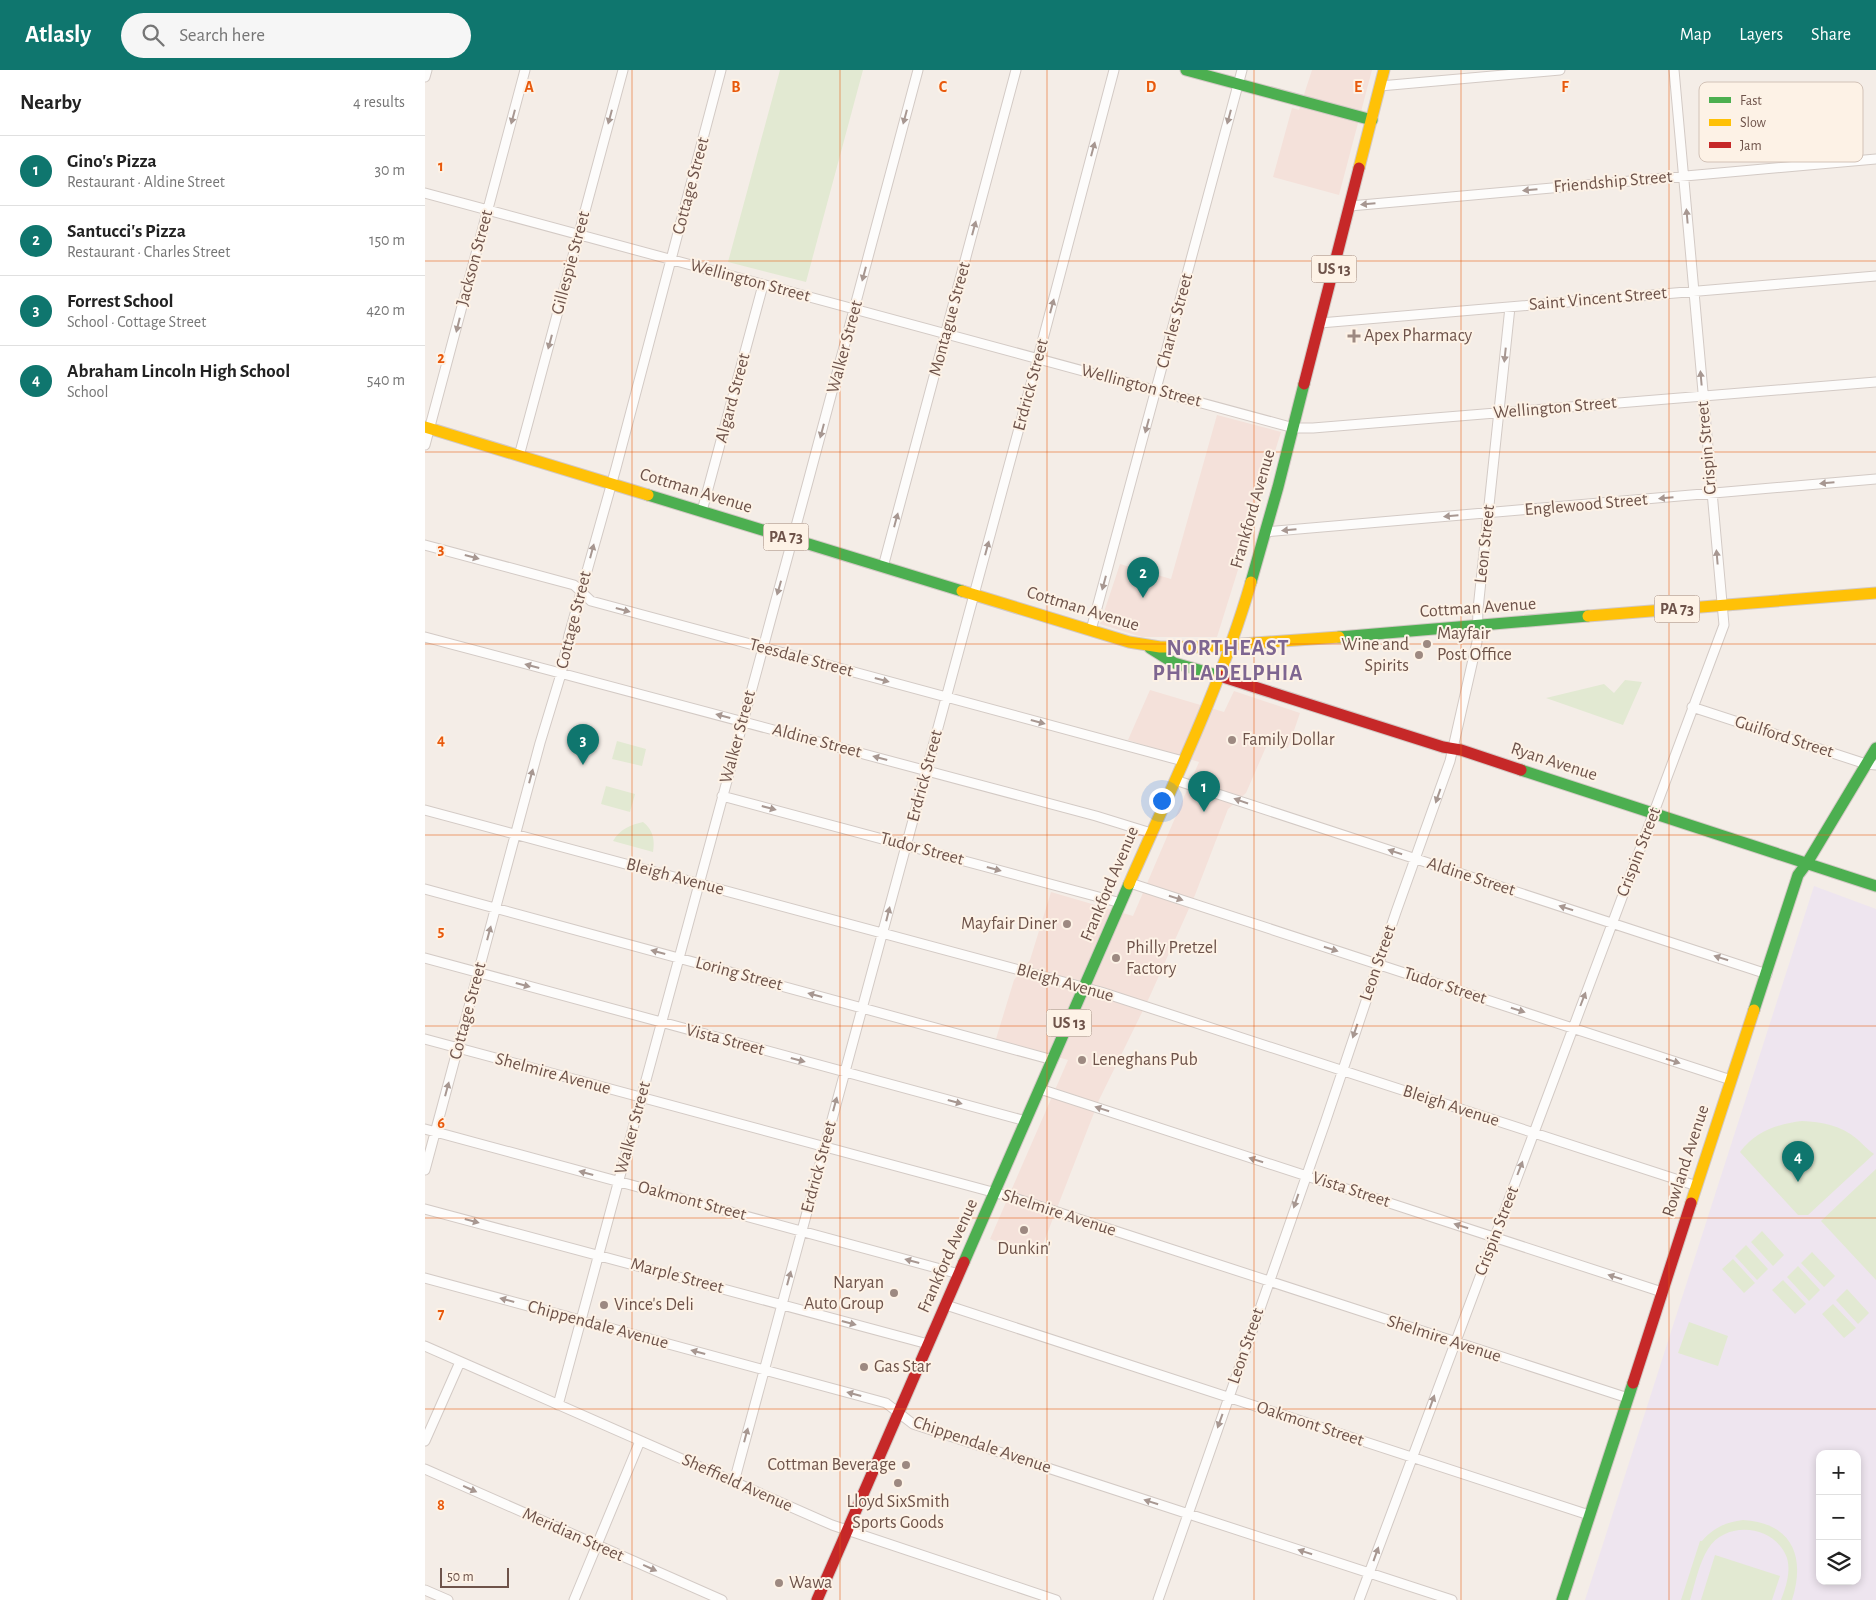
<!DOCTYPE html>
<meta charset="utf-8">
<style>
body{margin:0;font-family:"Alegreya Sans",sans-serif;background:#f6f6f6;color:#222}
.controls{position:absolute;right:15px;bottom:15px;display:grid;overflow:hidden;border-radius:10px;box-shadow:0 2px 8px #0003}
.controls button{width:45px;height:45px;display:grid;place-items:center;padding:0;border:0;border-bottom:1px solid #e0e0e0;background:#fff;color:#222;font:25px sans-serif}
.scale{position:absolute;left:15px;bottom:12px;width:69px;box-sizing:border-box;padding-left:5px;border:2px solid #6e534a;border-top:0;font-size:14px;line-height:18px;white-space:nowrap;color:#6e534a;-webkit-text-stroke:4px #fdf2e6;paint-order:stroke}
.you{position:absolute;left:736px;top:730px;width:18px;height:18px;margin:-12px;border:4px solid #fff;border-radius:50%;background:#1a73e8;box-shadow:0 0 0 8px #1a73e833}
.badge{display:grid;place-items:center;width:32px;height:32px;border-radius:50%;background:#0f766e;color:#fff;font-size:16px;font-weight:700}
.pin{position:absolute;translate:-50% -41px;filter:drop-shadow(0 1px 2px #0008)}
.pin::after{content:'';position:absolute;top:26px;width:18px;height:15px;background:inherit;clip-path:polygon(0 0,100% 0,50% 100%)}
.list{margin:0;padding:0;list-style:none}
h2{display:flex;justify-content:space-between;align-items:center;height:65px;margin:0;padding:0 20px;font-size:21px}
h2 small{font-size:16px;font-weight:400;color:#767676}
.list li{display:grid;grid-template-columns:32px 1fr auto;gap:15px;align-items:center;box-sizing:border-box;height:70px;padding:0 20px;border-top:1px solid #e0e0e0}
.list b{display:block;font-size:19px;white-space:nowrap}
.list p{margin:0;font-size:16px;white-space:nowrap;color:#767676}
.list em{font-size:16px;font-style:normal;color:#767676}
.icon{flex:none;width:28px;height:28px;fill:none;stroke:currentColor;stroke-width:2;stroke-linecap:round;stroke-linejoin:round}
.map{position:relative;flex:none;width:1451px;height:1530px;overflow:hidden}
header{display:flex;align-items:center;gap:30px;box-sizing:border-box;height:70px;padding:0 25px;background:#0f766e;color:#fff}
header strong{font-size:24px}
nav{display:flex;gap:28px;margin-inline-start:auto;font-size:18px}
.search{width:350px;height:45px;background:#f6f6f6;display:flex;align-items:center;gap:12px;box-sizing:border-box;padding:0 18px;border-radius:28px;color:#767676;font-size:19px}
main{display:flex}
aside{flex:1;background:#fff}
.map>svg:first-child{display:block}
</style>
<header>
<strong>Atlasly</strong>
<div class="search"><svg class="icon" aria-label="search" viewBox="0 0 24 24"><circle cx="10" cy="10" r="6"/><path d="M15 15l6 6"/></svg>Search here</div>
<nav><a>Map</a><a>Layers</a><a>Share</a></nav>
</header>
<main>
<aside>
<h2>Nearby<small>4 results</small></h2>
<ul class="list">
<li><span class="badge">1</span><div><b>Gino's Pizza</b><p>Restaurant · Aldine Street</p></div><em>30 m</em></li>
<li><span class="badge">2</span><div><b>Santucci's Pizza</b><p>Restaurant · Charles Street</p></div><em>150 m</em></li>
<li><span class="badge">3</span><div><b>Forrest School</b><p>School · Cottage Street</p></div><em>420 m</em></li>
<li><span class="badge">4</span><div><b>Abraham Lincoln High School</b><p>School</p></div><em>540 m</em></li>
</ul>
</aside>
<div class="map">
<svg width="1451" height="1530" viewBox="0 0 1451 1530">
<rect width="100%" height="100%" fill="#f4ede7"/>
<path fill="#f4e1da" d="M887,0h60l-33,125 -66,-18 19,-69 7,2z
M792,345l64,17 -64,205h-75l-42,-13 20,-60 51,15z
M725,620l74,22 10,-21 66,22 -12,35 -19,-8 -23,53 -18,16 -33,86 -46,103 -50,102 -61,157 -48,-18 78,-179 -72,-21 18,-59 16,-20 21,-68 82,24 66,-154 -71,-22z"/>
<path fill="#eee5ef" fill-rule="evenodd" d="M1389,816l62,23v691h-291zM1395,1384h37v127h-37z"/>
<path fill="#e2e9d2" d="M355,0h83l-57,212 -78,-20z
M1200,610l17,2 -19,43 -77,-27 58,-14 10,9z
M192,671l29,8 -4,17 -30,-7z
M181,716l29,8 -5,18 -29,-8z
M218,752c10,8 12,17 10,30l-40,-11c7,-12 17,-16 30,-19z
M1377,1051c20,1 39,4 55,18 6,5 11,11 17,15l-66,61h-10l-58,-63c16,-21 38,-28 62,-31z
M1451,1099v111l-55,-59z
M1337,1161l22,24 -11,11 -22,-24z
M1321,1175l22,24 -11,11 -22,-24z
M1387,1182l23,24 -11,11 -23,-24z
M1308,1189l22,24 -11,10 -22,-24z
M1373,1196l22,24 -11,11 -22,-24z
M1358,1210l23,24 -11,10 -23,-24z
M1422,1219l22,24 -11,11 -22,-24z
M1408,1234l23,24 -12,10 -22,-24z
M1264,1252l39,14 -10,30 -40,-13z
M1318,1450c49,3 63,36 49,80h-11c5,-13 10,-28 6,-42 -11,-32 -60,-39 -79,-9 -9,14 -13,35 -18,51h-9l19,-59h2c11,-13 24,-19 41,-21z
M1290,1485l65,21 -8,24h-71z"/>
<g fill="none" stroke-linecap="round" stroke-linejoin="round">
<g stroke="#d3cac5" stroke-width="11">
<path id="street" d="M0,7l2,-7
M955,16l180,-16
M0,123l869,235h19l563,-46
M925,136l526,-47
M895,253l556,-47
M0,375l100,-375
M94,386l104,-386
M277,441l61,-226
M840,462l611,-53
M0,475l149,40 17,16 592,160
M458,497l133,-497
M666,560l151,-560
M0,567l671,179 55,17
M1267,637l174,57 10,1
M750,710l592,194
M297,726l399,107
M0,740l676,182 596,194
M705,813l601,197
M0,819l628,171
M0,888l601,163
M0,969l586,158 617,201
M615,1019l622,203
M0,1059l534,145
M0,1100l115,-427 21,-69 8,-39 47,-167 105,-398
M0,1139l503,135
M0,1208l461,125 27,21 539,176
M521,1235l643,210
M0,1276l407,179 224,75
M133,1335l251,-927 109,-408
M0,1371l35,-79
M0,1399l297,131
M309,1412l304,-1124 76,-288
M0,1520l23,10
M149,1530l66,-159
M733,1530l167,-477 71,-211 54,-151 27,-119 1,-33 32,-302
M934,1530l365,-975 -50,-555"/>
</g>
<g stroke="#d2c8c4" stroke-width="13">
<path id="fast" d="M761,0l186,50
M223,425l314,96
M826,512l27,-95 26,-103
M914,567l249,-21
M725,578l24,15 46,13
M1096,700l355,116
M1329,940l44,-135 9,-12 69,-115
M539,1192l165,-378
M1137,1530l71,-217"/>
</g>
<g stroke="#d2c8c4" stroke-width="13">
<path id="slow" d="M934,98l25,-98
M0,357l223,68
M537,521l167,51 31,5h41l138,-10
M1163,546l288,-23
M704,814c44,-100 92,-198 122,-302
M1266,1133l63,-193"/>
</g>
<g stroke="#d2c8c4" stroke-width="13">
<path id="jam" d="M879,314l55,-216
M795,606l223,71 18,3 60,20
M1208,1313l58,-180
M392,1530l147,-338"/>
</g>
<use href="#street" stroke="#fdfcfb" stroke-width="9"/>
<use href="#fast" stroke="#4caf50" stroke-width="11"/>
<use href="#slow" stroke="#ffc107" stroke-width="11"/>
<use href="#jam" stroke="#c62828" stroke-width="11"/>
</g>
<defs><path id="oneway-solid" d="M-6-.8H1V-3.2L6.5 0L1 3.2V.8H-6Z" transform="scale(1.25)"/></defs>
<g fill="#a79791">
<use href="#oneway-solid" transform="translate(88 47) rotate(105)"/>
<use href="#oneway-solid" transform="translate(185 47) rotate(105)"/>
<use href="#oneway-solid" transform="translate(480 47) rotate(105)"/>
<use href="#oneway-solid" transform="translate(804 47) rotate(105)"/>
<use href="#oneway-solid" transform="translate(668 79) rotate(-75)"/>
<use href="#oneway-solid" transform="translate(1105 120) rotate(175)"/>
<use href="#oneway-solid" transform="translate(943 134) rotate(175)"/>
<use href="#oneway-solid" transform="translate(1262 146) rotate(-95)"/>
<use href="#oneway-solid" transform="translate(549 158) rotate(-75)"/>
<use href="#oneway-solid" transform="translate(439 204) rotate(105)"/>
<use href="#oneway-solid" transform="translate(627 236) rotate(-75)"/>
<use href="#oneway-solid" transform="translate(33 255) rotate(104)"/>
<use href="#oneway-solid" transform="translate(125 272) rotate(105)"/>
<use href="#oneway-solid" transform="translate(1080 285) rotate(96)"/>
<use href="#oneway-solid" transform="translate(1276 308) rotate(-95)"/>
<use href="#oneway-solid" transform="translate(722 356) rotate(105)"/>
<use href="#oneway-solid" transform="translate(397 361) rotate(105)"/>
<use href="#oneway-solid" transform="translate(1402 413) rotate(175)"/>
<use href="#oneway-solid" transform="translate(1241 428) rotate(175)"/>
<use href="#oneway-solid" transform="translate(1026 446) rotate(175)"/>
<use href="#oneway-solid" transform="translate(471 450) rotate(-75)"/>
<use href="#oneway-solid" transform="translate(864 460) rotate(175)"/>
<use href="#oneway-solid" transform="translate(562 478) rotate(-75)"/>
<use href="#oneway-solid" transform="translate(167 481) rotate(-75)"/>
<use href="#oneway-solid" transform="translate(47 487) rotate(15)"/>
<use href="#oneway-solid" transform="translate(1292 487) rotate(-95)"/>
<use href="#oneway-solid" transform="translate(679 513) rotate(105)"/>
<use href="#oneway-solid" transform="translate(354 518) rotate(106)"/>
<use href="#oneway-solid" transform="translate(198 540) rotate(15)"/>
<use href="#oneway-solid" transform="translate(107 596) rotate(-165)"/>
<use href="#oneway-solid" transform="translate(457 610) rotate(15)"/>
<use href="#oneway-solid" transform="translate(298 646) rotate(-165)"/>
<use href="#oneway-solid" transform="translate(613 652) rotate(15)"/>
<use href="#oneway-solid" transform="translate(455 688) rotate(-165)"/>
<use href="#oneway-solid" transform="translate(106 706) rotate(-75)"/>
<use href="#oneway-solid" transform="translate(1013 726) rotate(109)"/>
<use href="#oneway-solid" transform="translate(816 731) rotate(-161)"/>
<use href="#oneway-solid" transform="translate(344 738) rotate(15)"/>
<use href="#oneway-solid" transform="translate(970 782) rotate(-162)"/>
<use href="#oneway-solid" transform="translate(569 799) rotate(15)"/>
<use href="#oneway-solid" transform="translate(751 828) rotate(18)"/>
<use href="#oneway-solid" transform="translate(1141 838) rotate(-162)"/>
<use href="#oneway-solid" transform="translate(463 844) rotate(-76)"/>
<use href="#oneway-solid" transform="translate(64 863) rotate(-75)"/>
<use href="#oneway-solid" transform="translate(906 879) rotate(18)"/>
<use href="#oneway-solid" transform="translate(233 882) rotate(-165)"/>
<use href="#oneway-solid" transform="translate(1296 888) rotate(-162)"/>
<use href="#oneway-solid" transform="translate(98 915) rotate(15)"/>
<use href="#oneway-solid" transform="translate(390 925) rotate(-165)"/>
<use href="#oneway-solid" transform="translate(1158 929) rotate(-69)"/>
<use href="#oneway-solid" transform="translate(1093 940) rotate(18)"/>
<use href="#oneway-solid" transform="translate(930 961) rotate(109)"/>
<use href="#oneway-solid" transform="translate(373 990) rotate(15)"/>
<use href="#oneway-solid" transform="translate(1248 991) rotate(18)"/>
<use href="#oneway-solid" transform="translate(22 1019) rotate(-75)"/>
<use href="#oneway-solid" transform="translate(530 1032) rotate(15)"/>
<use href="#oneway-solid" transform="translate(410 1034) rotate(-75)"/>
<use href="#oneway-solid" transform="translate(677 1039) rotate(-162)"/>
<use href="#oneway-solid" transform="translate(831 1090) rotate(-162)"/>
<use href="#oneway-solid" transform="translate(1095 1098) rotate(-69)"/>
<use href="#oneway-solid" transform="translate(161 1103) rotate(-165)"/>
<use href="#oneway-solid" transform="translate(871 1131) rotate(109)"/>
<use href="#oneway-solid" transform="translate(47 1151) rotate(15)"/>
<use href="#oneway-solid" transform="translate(1036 1156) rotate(-162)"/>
<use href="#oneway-solid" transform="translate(487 1191) rotate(-165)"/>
<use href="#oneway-solid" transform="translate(1190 1207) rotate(-162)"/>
<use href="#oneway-solid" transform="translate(364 1208) rotate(-75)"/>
<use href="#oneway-solid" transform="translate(82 1230) rotate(-165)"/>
<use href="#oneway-solid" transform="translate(424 1253) rotate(15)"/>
<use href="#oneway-solid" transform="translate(273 1282) rotate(-165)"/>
<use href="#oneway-solid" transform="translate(429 1324) rotate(-165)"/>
<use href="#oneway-solid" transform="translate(1007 1332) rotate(-70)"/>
<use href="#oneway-solid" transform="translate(795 1351) rotate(110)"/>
<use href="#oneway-solid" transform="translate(321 1365) rotate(-75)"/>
<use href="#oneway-solid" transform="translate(45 1419) rotate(24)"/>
<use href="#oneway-solid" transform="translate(726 1432) rotate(-162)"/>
<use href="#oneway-solid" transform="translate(880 1482) rotate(-162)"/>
<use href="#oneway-solid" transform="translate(951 1484) rotate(-70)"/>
<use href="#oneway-solid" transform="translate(225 1498) rotate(24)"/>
</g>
<path fill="none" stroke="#e8590c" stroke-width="1" stroke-opacity="0.55" d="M207,0v1530M415,0v1530M622,0v1530M829,0v1530M1036,0v1530M1244,0v1530M0,191h1451M0,382h1451M0,574h1451M0,765h1451M0,956h1451M0,1148h1451M0,1339h1451"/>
<g fill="#9d8981" stroke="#fdf2e6" stroke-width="2">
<path d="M926.5 258.5h5v5h5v5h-5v5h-5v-5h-5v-5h5z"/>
<circle cx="1002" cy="574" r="5"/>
<circle cx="994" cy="585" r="5"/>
<circle cx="807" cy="670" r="5"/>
<circle cx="642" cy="854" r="5"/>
<circle cx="691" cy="888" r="5"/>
<circle cx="657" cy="990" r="5"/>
<circle cx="599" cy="1160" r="5"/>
<circle cx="469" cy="1223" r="5"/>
<circle cx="179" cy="1235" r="5"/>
<circle cx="439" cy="1297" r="5"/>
<circle cx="481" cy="1395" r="5"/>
<circle cx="473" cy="1413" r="5"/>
<circle cx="354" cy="1513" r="5"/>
</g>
<g text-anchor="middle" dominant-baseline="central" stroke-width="4" stroke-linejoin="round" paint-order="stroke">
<g fill="#fdf2e6" stroke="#998379" stroke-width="1">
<rect x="886.5" y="185.5" width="45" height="27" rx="4"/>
<rect x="338.5" y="453.5" width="45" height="27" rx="4"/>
<rect x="1229.5" y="525.5" width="45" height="27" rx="4"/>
<rect x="621.5" y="939.5" width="45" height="27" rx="4"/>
</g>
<g font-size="16" font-weight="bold" fill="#6e534a">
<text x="909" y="199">US 13</text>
<text x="361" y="467">PA 73</text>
<text x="1252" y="539">PA 73</text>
<text x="644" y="953">US 13</text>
</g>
<g font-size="18" fill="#6e534a" stroke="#fdf2e6">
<text transform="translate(1188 112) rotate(-5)">Friendship Street</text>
<text transform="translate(266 116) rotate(-75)">Cottage Street</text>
<text transform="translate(50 188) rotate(-75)">Jackson Street</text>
<text transform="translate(146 193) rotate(-75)">Gillespie Street</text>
<text transform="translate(325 211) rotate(15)">Wellington Street</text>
<text transform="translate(1173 229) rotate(-5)">Saint Vincent Street</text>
<text transform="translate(525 249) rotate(-75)">Montague Street</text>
<text transform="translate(750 251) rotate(-75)">Charles Street</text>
<text transform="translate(420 277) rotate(-75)">Walker Street</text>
<text transform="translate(606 315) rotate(-75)">Erdrick Street</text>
<text transform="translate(716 316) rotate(15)">Wellington Street</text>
<text transform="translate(308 328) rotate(-75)">Algard Street</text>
<text transform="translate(1130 338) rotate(-5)">Wellington Street</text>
<text transform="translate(1282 378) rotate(-95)">Crispin Street</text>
<text transform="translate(271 421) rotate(17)">Cottman Avenue</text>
<text transform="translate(1161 435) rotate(-5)">Englewood Street</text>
<text transform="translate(828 439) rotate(-74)">Frankford Avenue</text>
<text transform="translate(1060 474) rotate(-84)">Leon Street</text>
<text transform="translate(1053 538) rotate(-4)">Cottman Avenue</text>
<text transform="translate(658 539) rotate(17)">Cottman Avenue</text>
<text transform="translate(149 550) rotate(-76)">Cottage Street</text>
<text transform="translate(376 588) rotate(15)">Teesdale Street</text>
<text transform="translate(313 667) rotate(-75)">Walker Street</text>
<text transform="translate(1359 667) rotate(18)">Guilford Street</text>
<text transform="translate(392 671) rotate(15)">Aldine Street</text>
<text transform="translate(1129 692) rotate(18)">Ryan Avenue</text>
<text transform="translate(500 706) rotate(-75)">Erdrick Street</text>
<text transform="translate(497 779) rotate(15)">Tudor Street</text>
<text transform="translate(1214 782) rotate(-69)">Crispin Street</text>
<text transform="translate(250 807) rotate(15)">Bleigh Avenue</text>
<text transform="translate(1046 807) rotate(18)">Aldine Street</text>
<text transform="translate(685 814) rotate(-67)">Frankford Avenue</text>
<text transform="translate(953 893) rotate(-71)">Leon Street</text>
<text transform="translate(314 904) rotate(15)">Loring Street</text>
<text transform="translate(640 913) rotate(16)">Bleigh Avenue</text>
<text transform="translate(1020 916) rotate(18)">Tudor Street</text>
<text transform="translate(43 941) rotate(-75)">Cottage Street</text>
<text transform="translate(300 970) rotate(15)">Vista Street</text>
<text transform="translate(128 1004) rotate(15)">Shelmire Avenue</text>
<text transform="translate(1026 1036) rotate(18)">Bleigh Avenue</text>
<text transform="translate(208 1058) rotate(-75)">Walker Street</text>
<text transform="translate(1261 1091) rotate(-72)">Rowland Avenue</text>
<text transform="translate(394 1097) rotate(-75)">Erdrick Street</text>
<text transform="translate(926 1120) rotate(18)">Vista Street</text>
<text transform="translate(267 1131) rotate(15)">Oakmont Street</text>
<text transform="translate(634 1143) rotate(18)">Shelmire Avenue</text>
<text transform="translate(1072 1161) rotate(-69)">Crispin Street</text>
<text transform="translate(523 1186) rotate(-66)">Frankford Avenue</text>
<text transform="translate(252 1206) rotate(15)">Marple Street</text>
<text transform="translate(173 1255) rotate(15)">Chippendale Avenue</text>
<text transform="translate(1019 1269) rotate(18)">Shelmire Avenue</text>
<text transform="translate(821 1276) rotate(-71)">Leon Street</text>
<text transform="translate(885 1354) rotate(18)">Oakmont Street</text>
<text transform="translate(557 1375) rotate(19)">Chippendale Avenue</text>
<text transform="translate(312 1413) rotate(24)">Sheffield Avenue</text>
<text transform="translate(148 1465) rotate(24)">Meridian Street</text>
</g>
<g font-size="18" fill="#6e534a" stroke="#fdf2e6" text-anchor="start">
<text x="939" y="266">Apex Pharmacy</text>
<text x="1012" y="564">Mayfair<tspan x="1012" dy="21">Post Office</tspan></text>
<text x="984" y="575" text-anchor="end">Wine and<tspan x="984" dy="21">Spirits</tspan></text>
<text x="817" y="670">Family Dollar</text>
<text x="632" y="854" text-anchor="end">Mayfair Diner</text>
<text x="701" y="878">Philly Pretzel<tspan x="701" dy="21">Factory</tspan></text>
<text x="667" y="990">Leneghans Pub</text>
<text x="599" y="1179" text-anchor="middle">Dunkin'</text>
<text x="459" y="1213" text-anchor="end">Naryan<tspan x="459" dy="21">Auto Group</tspan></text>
<text x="189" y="1235">Vince's Deli</text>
<text x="449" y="1297">Gas Star</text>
<text x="471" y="1395" text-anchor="end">Cottman Beverage</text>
<text x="473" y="1432" text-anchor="middle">Lloyd SixSmith<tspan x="473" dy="21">Sports Goods</tspan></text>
<text x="364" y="1513">Wawa</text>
</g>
<g font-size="22" font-weight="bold" letter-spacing="1" fill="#7e6691" stroke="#fdf2e6">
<text x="803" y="578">NORTHEAST<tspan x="803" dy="25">PHILADELPHIA</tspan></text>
</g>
</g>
<rect x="1274" y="12" width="164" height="80" rx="8" fill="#fdf2e6" stroke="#d2c2b7" stroke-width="1"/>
<rect x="1284" y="27" width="22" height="6" fill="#4caf50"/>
<rect x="1284" y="49" width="22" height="7" fill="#ffc107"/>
<rect x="1284" y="72" width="22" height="6" fill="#c62828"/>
<g font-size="14" fill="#6e534a">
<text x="1315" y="35">Fast</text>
<text x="1315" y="57">Slow</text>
<text x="1315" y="80">Jam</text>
</g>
<g font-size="16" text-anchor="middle" font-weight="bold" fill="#e8590c" stroke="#fdf2e6" stroke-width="4" stroke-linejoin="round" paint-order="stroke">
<text x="104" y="22">A</text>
<text x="311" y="22">B</text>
<text x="518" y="22">C</text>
<text x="726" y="22">D</text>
<text x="933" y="22">E</text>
<text x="1140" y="22">F</text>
<text x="16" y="101">1</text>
<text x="16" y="293">2</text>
<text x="16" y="484">3</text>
<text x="16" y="675">4</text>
<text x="16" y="866">5</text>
<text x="16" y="1058">6</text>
<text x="16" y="1249">7</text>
<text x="16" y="1440">8</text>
</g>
</svg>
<div class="controls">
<button>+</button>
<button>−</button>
<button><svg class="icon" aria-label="layers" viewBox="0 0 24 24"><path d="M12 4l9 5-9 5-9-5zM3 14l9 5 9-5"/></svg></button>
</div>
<div class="scale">50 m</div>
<div class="you"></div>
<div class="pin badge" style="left:779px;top:742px">1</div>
<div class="pin badge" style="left:718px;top:528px">2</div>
<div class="pin badge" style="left:158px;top:695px">3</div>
<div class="pin badge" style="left:1373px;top:1112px">4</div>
</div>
</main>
